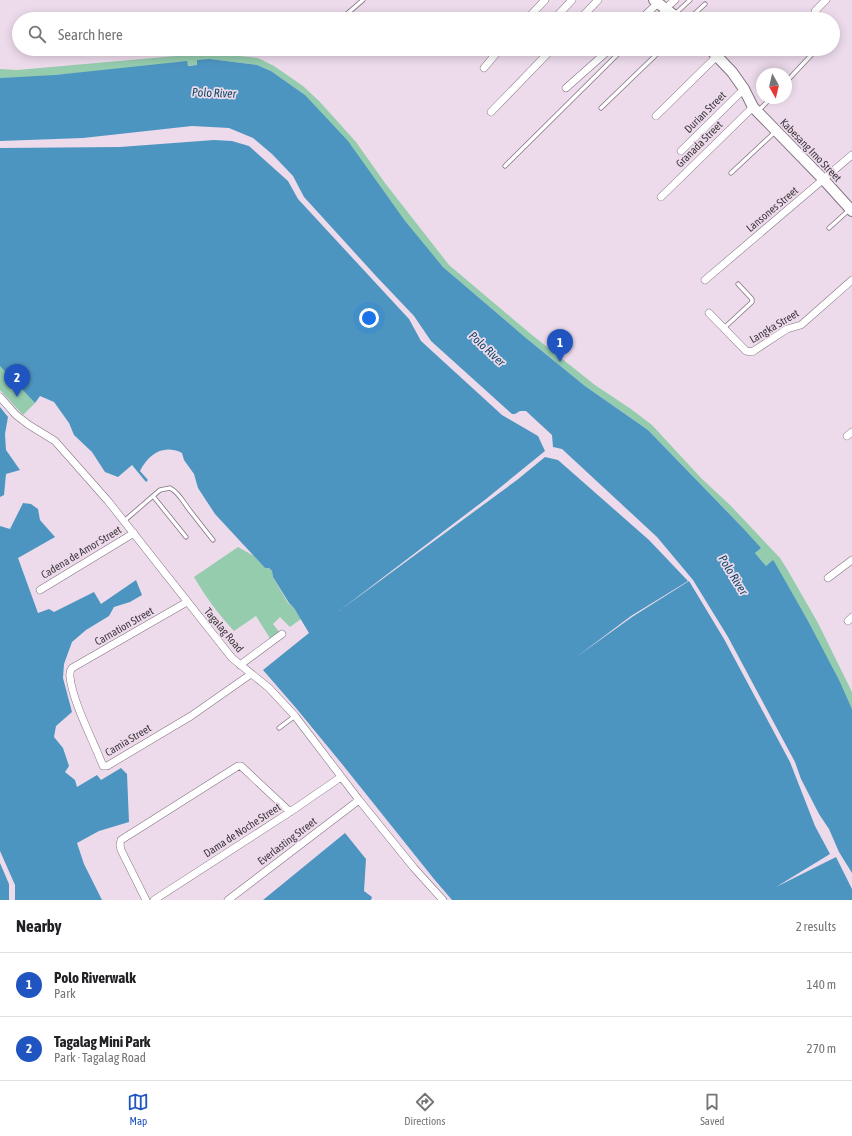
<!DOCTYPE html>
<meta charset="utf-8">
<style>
body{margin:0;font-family:"Asap Condensed",sans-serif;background:#f2f2f2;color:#202124}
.compass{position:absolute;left:756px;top:68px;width:36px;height:36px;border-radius:50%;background:#fff;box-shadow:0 2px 10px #0003;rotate:172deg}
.you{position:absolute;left:369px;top:318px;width:14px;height:14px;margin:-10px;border:3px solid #fff;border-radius:50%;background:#1a73e8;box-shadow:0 0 0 6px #1a73e833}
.badge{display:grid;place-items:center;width:26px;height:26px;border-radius:50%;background:#2054c1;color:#fff;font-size:13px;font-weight:700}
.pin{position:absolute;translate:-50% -33px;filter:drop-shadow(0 1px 2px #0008)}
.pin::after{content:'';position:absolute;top:21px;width:14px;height:12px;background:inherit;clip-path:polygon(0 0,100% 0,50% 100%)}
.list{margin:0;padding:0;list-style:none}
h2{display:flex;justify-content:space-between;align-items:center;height:52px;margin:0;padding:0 16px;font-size:17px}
h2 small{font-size:13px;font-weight:400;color:#757577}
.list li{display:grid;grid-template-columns:26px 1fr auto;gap:12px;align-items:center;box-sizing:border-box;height:64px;padding:0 16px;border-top:1px solid #e0e0e0}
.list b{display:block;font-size:15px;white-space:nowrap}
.list p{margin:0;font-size:13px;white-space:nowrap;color:#757577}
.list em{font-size:13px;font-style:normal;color:#757577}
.icon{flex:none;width:22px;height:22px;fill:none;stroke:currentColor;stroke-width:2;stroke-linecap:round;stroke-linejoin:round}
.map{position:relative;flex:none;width:852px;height:900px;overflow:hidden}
.search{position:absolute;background:#fff;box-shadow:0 2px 10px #0003;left:12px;right:12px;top:12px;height:44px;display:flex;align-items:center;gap:10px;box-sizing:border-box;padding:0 14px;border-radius:22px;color:#757577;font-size:15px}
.sheet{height:180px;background:#fff}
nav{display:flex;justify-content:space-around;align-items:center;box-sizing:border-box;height:56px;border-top:1px solid #e0e0e0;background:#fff;font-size:11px;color:#757577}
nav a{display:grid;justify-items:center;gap:2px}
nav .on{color:#2054c1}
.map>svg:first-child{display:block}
</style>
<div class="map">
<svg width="852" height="900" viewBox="0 0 852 900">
<rect width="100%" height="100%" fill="#eddbeb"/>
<path fill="#95ccae" d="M210,53l48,5 16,8 29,20 17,16 36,40 29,41 64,82 83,70 63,50 36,24 21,16 49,53 29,27 50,53 7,11 31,54 34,69v17l-45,-90 -34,-58 -7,5 -11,-13 3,-3 -17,-24 -93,-96 -63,-44 -59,-48 -83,-71 -23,-26 -3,-1 -112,-145 -34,-24 -14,-6 -47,-6 -13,6 -142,10 -2,2 -53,1v-9l17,1z
M0,365l35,38 -12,12 -23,-25z
M238,547l16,9 11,12h4l3,3 1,6 15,26 6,5 7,11 -11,8 -10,-10 -7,7 7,9 -9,7 -15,-24 -22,15c-15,-16 -29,-35 -40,-54z"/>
<path fill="#4d95c1" d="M210,59l47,6 14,6 34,24 43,46 57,80 38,46 83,71 59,48 63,44 93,96 20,22 -6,5 11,13 7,-6 2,3 32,56 32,61 13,29v164l-13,-21 -10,-23 -10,-15 -18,-35 -6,-17 -67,-125 -35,-57 -36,-43 -95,-88 -9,-2 -1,-12 -26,-24h-6l-5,3h-3l-81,-73 -17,-25 -38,-40 -72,-79 -11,-21 -21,-22 -19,-16 -24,-10 -37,-2 -109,12 -83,3v-63l55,-3 132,-14 1,5 9,-1v-5z
M214,140l18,1 17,5 39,35 10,18 111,120 12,22 81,74 36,21 7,15 -59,48 -147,112 178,-131 28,-23 13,3 91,80 39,41 -57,35 -56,42 57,-41 57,-36 35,58 66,123 25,64 15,28 -54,33 60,-30 16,32v11h-400l-18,-21 -92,-115 -46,-56 -33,-38 46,-37 -15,-25 -5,-5 -16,-26 -1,-6 -3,-3h-4l-50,-54 -17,-26 -4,-14 -10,-14 -2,-7c-19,-9 -33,1 -42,18l8,9 -2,2 -14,-17 -14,12 -13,-5 -13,-20 -18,-17 -5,-12 -15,-21 -14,-6 -5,7 -35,-37v-218l120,-1z
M0,407l8,10 -3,17 1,16 14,20 -14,4 -2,21 -4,2z
M23,503l8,1 7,5 2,11 15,17 -37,21 20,55 11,-4 5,3 40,-20 7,12 35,-24 6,15 -12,7 -16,5 -5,9 -23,14 -14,12 -8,22 -1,14 9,34 -16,14 -2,11 9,11 6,18 -4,6 10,8 2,7 20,-12 4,5 20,-12 6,6 2,48 -30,9 -22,12 7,21 18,36h-87v-15l-15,-34v-325l10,3z
M345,833l21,26 -2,32 8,6 -1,3h-108z
M0,863l9,21v16h-9z"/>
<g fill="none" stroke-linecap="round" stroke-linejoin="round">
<g stroke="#837381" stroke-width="5">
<path id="lane" d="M675,14l15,-14
M341,19l22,-19
M654,19l11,-10
M689,19l16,-15
M786,82l30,-32
M601,108l57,-55
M758,111l13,-13
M505,166l118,-117
M731,173l45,-42
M829,228l20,-18
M724,328l28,-26v-3l-14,-15
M153,496l33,41
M124,521l36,-31 10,-2c10,5 14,16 21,24 7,9 14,18 22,28
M279,728l16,-12"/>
</g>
<g stroke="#837381" stroke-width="8">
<path id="street" d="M666,8l9,-8
M557,16l15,-16
M527,19l18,-19
M580,19l18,-19
M641,19l17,-16
M820,19l-5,-8 11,-11
M484,68l16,-19
M566,88l44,-39
M491,112l61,-63
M656,116l61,-60
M681,151l63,-62
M661,197l92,-90
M705,280l147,-125
M709,313l37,38 6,1 35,-23 14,-4 51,-45
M0,397l16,18 13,10 26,16 53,60 124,157 37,30 26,28 64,84 55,68 29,32
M847,436l5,-4
M828,578l24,-18
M40,590l94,-57
M187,602l-115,66c-2,3 -3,5 -2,9 3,26 23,63 33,89h4l84,-50 60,-42
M848,621l4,-4
M240,665l42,-31
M146,900l-25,-50 -1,-5 1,-5 117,-74h3l49,46
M154,900l136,-88 51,-35
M228,900l131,-100"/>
</g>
<g stroke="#837381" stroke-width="12">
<path id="secondary" d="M654,0l25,19
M710,49l22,23 12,17 9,18 71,73 28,31"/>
</g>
<use href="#lane" stroke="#fff" stroke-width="3.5"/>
<use href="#street" stroke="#fff" stroke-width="7"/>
<use href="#secondary" stroke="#fff" stroke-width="10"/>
</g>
<g text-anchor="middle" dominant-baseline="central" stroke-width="3.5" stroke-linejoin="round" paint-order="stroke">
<g font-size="11" fill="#3f383e" stroke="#eddbeb">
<text transform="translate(705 112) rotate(-45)">Durian Street</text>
<text transform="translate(699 144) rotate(-45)">Granada Street</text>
<text transform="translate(811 150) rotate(46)">Kabesang Imo Street</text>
<text transform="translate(772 209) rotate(-40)">Lansones Street</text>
<text transform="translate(774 326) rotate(-31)">Langka Street</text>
<text transform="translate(81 552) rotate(-31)">Cadena de Amor Street</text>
<text transform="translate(124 626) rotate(-30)">Carnation Street</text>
<text transform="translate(224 630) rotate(50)">Tagalag Road</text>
<text transform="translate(128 740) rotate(-31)">Camia Street</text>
<text transform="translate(242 830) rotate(-33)">Dama de Noche Street</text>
<text transform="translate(287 841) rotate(-37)">Everlasting Street</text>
</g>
<g font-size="12" font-style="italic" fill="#0f4967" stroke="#eddbeb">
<text transform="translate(214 93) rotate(2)">Polo River</text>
<text transform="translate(487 349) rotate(43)">Polo River</text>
<text transform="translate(733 575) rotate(58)">Polo River</text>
</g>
</g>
</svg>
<svg class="compass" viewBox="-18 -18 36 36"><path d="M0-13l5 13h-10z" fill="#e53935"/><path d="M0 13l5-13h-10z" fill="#757577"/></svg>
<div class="you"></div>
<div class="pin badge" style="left:560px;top:362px">1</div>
<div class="pin badge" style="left:17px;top:397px">2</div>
<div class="search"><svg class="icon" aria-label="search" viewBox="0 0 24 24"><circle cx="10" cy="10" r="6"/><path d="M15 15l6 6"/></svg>Search here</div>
</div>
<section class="sheet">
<h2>Nearby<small>2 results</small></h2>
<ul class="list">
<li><span class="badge">1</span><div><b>Polo Riverwalk</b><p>Park</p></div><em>140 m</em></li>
<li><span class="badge">2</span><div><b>Tagalag Mini Park</b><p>Park · Tagalag Road</p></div><em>270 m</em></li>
</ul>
</section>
<nav>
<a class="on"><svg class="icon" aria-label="map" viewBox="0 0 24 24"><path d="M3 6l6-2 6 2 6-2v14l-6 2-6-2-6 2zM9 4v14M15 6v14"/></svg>Map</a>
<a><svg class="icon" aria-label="directions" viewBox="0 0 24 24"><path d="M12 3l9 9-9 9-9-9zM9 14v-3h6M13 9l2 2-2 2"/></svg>Directions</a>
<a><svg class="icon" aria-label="saved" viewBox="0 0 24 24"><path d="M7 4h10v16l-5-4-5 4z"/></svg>Saved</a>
</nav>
